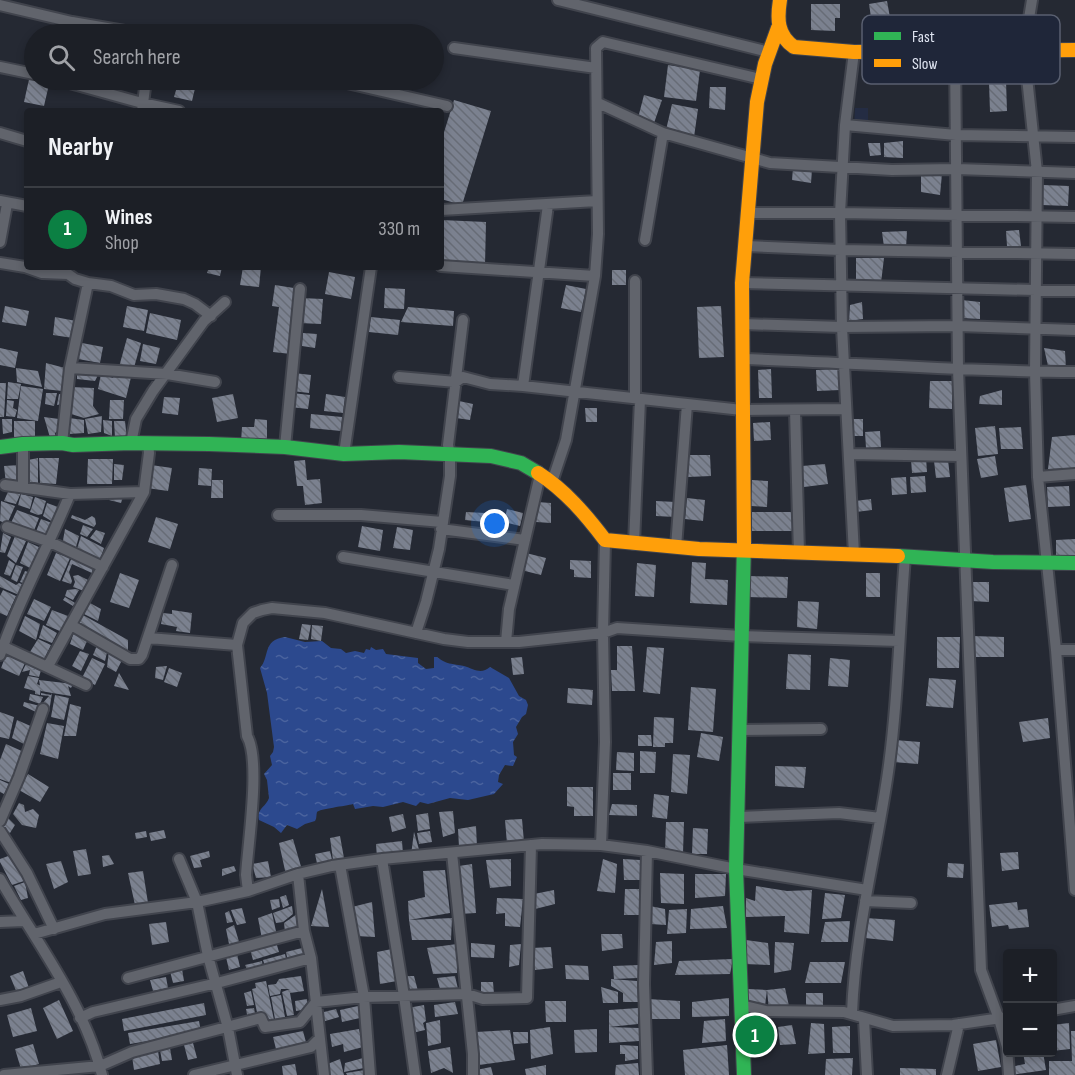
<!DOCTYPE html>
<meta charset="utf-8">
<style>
body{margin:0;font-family:"Sofia Sans Condensed",sans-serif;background:#292c32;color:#f1f3f6}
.controls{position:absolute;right:18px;bottom:18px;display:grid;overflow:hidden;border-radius:6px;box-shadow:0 3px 9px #0003}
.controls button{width:54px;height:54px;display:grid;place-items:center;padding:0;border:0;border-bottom:2px solid #3a3d43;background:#1c1f26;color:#f1f3f6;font:30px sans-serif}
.you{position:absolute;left:495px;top:524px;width:21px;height:21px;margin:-15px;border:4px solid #fff;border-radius:50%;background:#1a73e8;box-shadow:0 0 0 9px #1a73e833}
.badge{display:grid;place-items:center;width:39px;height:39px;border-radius:50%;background:#0b8043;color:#fff;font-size:20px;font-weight:700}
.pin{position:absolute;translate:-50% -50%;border:3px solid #fff;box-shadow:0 2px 6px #0006}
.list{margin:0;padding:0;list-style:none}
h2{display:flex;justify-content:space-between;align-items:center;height:78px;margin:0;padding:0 24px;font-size:26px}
h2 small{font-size:20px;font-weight:400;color:#a0a2a7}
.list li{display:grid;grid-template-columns:39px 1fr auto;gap:18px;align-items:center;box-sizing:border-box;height:84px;padding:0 24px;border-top:2px solid #3a3d43}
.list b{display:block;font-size:22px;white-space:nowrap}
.list p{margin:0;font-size:20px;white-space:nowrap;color:#a0a2a7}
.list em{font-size:20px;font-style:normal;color:#a0a2a7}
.icon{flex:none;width:33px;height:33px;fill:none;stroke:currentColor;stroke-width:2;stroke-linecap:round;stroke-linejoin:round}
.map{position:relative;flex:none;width:1075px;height:1075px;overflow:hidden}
.search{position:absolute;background:#1c1f26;box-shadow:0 3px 9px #0003;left:24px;top:24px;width:420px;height:66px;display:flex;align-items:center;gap:15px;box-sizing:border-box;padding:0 21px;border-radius:33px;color:#a0a2a7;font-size:22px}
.panel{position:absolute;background:#1c1f26;box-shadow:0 3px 9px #0003;left:24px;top:108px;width:420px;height:162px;border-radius:6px}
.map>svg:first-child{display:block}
</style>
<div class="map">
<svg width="1075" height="1075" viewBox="0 0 1075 1075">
<defs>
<pattern id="water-ripples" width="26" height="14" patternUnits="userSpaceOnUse" patternTransform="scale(1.5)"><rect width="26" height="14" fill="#2c498e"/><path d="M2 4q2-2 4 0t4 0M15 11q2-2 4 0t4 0" fill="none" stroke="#4a639e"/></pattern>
<pattern id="building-back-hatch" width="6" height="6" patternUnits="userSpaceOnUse" patternTransform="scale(1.5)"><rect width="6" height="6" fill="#7b818f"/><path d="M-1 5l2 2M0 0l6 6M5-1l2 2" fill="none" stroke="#676c76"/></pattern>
</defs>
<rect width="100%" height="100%" fill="#252933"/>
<path fill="#242c43" d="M855,108h13v23l-14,-1z"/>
<path fill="url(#water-ripples)" d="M285,637l20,5 17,-1 9,7 10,1 5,4 9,-2 9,2 2,-4 4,1 1,-3 5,3 7,-1 3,5 32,4v5l8,6 8,-1v-11h3c8,7 16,7 27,9 10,3 17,9 26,1l19,11 10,18 7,4 2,5 -2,9 -4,3 -6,10 2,7 -5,8 1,13 3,2 -4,9 -8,-1 -6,10 -1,7 5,2 -9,10 -26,6 -18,-2 -22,6 -8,-2 -4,4 -13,-4 -20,5 -10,-1 -18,3 -2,-5c-7,2 -34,5 -36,8 -1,3 0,6 -2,9l-10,3 -8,5 -10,-4 -6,8 -7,-6 -15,-7c-3,-11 7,-13 10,-22l-2,-18 -3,-6 8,-9 -2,-9 3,-4 1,-5 -7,-54 -7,-25c10,-11 2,-28 25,-31z"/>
<path fill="url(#building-back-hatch)" d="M887,1l6,33 -19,3 -5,-33z
M811,4h29v14h-5v13l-24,-1z
M73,29l17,3v2h-18z
M668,65l32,5 -4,31 -32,-4z
M30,75l4,1v4h16l-6,26 -20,-4z
M179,80h18l-5,21 -18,-4z
M1006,81l1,30 -17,1 -1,-30z
M710,87h16l-1,23 -16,-2z
M644,95l18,5 -8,23 -16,-5z
M454,100l37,11 -29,94 -21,-6v-57z
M672,104l26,5 -4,28 -28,-7z
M903,141v17l-19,-1v-14z
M868,143h12l1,12 -11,1z
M793,168l19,2 -1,13 -19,-3z
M921,173l21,1 -2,21 -19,-3z
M1043,185l26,1 -1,20 -26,-1z
M441,220l45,2 -1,43 -44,-2z
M1019,230l2,16h-14l-1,-15z
M907,231l-1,17 -22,-1 -2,-15z
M856,258h28l-3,25 -25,1z
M209,267h13l-2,9 -13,-3z
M243,267h18l-2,20 -19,-2z
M612,270h14v15h-14z
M329,272l26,5 -4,22 -26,-5z
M275,285l25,4 -9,65 -18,-2 6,-45 -7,-1z
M566,285l20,4 -5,23 -20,-4z
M385,288l20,1 -1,20 -20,-1z
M301,298l22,1 -2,25 -22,-1z
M962,300l18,2v17l-19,-1z
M862,302l1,17 -14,2 1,-16z
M5,306l24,5 -3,15 -24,-4z
M127,306l21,4 -4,21 -21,-4z
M721,306l3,51 -25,1 -2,-51z
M408,307l46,4 -1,15 -52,-4z
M150,313l31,7 -4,20 -31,-7z
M55,317l21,4 -3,17 -20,-3z
M371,317l29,3 -2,15 -29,-3z
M303,333l14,1 -2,14 -13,-2z
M127,338l14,5 -8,28 -14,-4z
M82,343l21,4 -3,16 -22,-4z
M143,344l17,4 -4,16 -16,-3z
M0,348l18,4 -3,16 -15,-3z
M1044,348l21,3 1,18 -18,-3z
M46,363l19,5 -3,23 -18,-2z
M16,368l22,3 4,16 -25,-5z
M771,369l1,29h-13l-1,-28z
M839,369l1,21 -23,1 -1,-21z
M77,370l23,1 -5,10 -18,-2z
M115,372l17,1 -6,25 -28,-9 3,-15 12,4z
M294,373l17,2 -2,18 -17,-2z
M930,381h22v28l-23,-1z
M8,382l13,2 -3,15h-11z
M0,383h6l-2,34h-4z
M21,386l22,3 -5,32 -21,-3z
M71,387l23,1 -1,18 6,8 -15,4 -13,-4z
M1002,390v15l-23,-1 1,-8z
M46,393h11l-3,13 -9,-2z
M292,393l18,2 -2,14 -18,-2z
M59,394l5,1 -2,9 -5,1z
M233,394l5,24 -21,4 -5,-24z
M326,394l19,3 -2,16 -19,-2z
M164,397l16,1 -2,17 -16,-2z
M7,400l7,1 -1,7 4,2 -2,7 -9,-1z
M110,400h14l-1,19h-14z
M459,401l14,3 -3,16 -14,-2z
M585,408h12v14h-11z
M311,414l31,3 -1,14 -31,-3z
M102,416l-1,16 -13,2 -3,-15z
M44,417l15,2v11l-4,3 1,7 -5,1z
M69,418l15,2v13l-15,1z
M2,419h10v13l-9,2z
M255,419l12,1v22h-26l1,-15h12z
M850,419h13v17h-13z
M103,420l9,1v15l-8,-3z
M14,421h21v18h-21z
M114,421h11l2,19 -12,-2z
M770,422l1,18 -17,1 -1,-18z
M995,426l3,28 -20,2 -3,-28z
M1021,427l2,22h-22l-2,-21z
M880,431l1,16 -15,1 -1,-16z
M1075,435v33l-27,1 4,-32z
M687,455h23l1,21 -23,1z
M995,456l3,19 -17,3 -4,-19z
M38,458v25h-10v-23z
M39,458h20l-3,26 -16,-1z
M926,458l1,14 -15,1 -1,-14z
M88,459h25l-1,25h-25z
M305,460l2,20 13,-1 2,24 -17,2 -2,-19h-6l-3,-25z
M948,460l2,17 -14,1 -2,-17z
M114,464l10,1 -2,15h-8z
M825,464l3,20 -24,3 -2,-21z
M20,465l1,17 -15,2 -2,-18z
M151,465l21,3 -4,23 -21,-3z
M199,468l13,1 -1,17 -13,-1z
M925,476l1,16 -15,1 -1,-16z
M906,477l1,17 -15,1 -1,-17z
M212,480h11v18h-12z
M752,480l16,1 -1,26 -16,-1z
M1026,485l5,34 -22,3 -5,-34z
M1069,486l1,20 -22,1 -1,-20z
M10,487l13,1 -7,16 -12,-3z
M21,494l12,3 -3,12 -12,-4z
M110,494h14l-3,9 -12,-3z
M35,497l11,4 -4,13 -4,1 -8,-3z
M687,498l18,2 -2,21 -18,-2z
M871,499l1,11 -16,2 -1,-11z
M1,501l14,5 -8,18 -7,-3z
M656,501l20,1 -1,15 -19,-1z
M537,502l14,1v20l-15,-1z
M47,503l11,4 -5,15 -10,-6z
M507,509l16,4 -3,13 -16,-4z
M17,510l22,8 -6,15 -23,-8z
M466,512l19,1v9l-20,-2z
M752,512h41v19h-41z
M72,515l13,5 7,-4 3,2 1,6 -2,3 -23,-9z
M156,517l22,7 -8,25 -22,-7z
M41,519l11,4 -6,15 -11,-4z
M83,525l10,4 -6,8 -7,-3z
M362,526l21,4 -3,21 -22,-4z
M397,527l16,3 -3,20 -17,-2z
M65,529l14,7 -4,15 -13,-5z
M96,530l9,3 -4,11 -11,-6z
M3,533l8,4 -6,16 -5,-1z
M15,536l11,5 -10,22 -9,-7z
M81,536l23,12 -5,15 -23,-11z
M1075,539v22l-19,1v-22z
M28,542l15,7 -11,20 -12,-6z
M56,553l14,5 -10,23 -13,-6z
M526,553l20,5 -5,17 -20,-5z
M72,557l21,10 -1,6 -20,-9 -3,8 3,9 -1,3 -9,-3z
M9,560l6,4 -5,12 -6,-2z
M570,560l21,1v17l-17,-1v-7l-4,-1z
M692,562l14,1 -1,16 23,1 -1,25 -37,-2z
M637,563l19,2 -2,32 -19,-1z
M16,565l7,2 -6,15 -6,-3z
M25,571l6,2 -5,11 -6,-2z
M120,573l19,7 -10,28 -19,-6z
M866,573h14v24h-14z
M78,575l10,5 -1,8 -3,3 -11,-4 2,-5 -2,-6z
M0,576l16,9 3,-2 5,2 -5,10 -19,-8z
M749,576l39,1 -1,21 -39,-1z
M972,582h17v20l-18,-1z
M76,589l3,1 -6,10 -8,-4 2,-6z
M3,590l13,6 -9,20 -7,-3v-17z
M65,597l10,6 -2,3 -10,-6z
M34,599l17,8 -7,14 -17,-7z
M798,601l21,1 -2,27 -20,-2z
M90,603l11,6 -3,12 -14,-7z
M52,610l16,6 -6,16 -16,-7z
M172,610l20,3 -2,20 -14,-2 1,-4 -16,-3 2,-11 9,1z
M83,615l45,25v12l-50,-28z
M25,616l15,8 -4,16 -17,-9z
M302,624l9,1 -3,15 -9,-1z
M43,625l14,8 -5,10 -13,-5z
M312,625l11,1 -2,15 -10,-2z
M74,632l14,7 -5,11 -13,-6z
M972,636l32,1v20h-33z
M937,637h23l-1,31h-22z
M38,639l13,6 -8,16 -13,-9z
M98,643l10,5 -3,13 -12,-6z
M617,646h15l3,45h-23l-1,-21h6z
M647,647l17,1 -4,46 -17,-2z
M109,650l14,8 -7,14 -9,-5z
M80,651l9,3 -8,17 -9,-5z
M788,654l23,1 -1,35 -24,-1z
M6,655l19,8 -6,13 -18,-8z
M522,657l2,17 -11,1 -2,-17z
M92,658l13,6 -10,21 -13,-7z
M830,658l20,2 -2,27 -20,-1z
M27,662l12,5 -7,3 10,-3 -3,10 -10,-2 1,-5 -8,2z
M167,666l-4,14 -8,-2 1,-11z
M169,668l13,5 -5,14 -13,-5z
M119,673l10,17 -15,-4z
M28,676l11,2 -2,6 4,2 -1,9 -5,-1v-3l-11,-3z
M929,678l27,2 -3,28 -27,-2z
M39,680l34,4 -2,4 -3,-2 3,10 -19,-3 -3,19 -8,-7 8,-9 -8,-1v-2l10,2 1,-2 -11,-2z
M691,687l25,2 -3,43 -25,-2z
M568,688l25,2 -1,15 -25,-2z
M30,694l13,3 -3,7 -11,-4z
M55,695l14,3 -5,22 -13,-3z
M24,702l16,4 -4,6 -13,-6z
M70,704l11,3 -5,29h-12z
M0,712l14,5 -5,22 -9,-2z
M654,717l20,1 -1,25h-8v4h-12z
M1048,718l2,20 -27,4 -4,-20z
M17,720l18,8 -7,18 -16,-8z
M47,723l17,3 -6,33 -18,-5z
M701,733l22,4 -4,24 -22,-4z
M638,735h13l1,11h-14z
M895,740l25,2 -2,22 -25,-2z
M6,744l18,8 -13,31 -11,-4v-19z
M640,751l16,1 -1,21h-15z
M617,752l17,1v18l-18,-1z
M673,754l17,1 -3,39 -16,-2z
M775,766l31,1 -2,21 -29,-2z
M613,773h18v17h-18z
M28,774l21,13 -9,15 -21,-12z
M0,780l9,4 -5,10 -4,-2z
M567,787h26v29h-19v-9l-7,-1z
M654,794l15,2 -2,23 -15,-2z
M19,803l5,2 1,7 8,-3 6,6 -3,13 -14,-3 -9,-11z
M612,804l25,1v11l-28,-1z
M453,811l2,22 -12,4 -4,-25z
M428,813l2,16 -12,2 -2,-16z
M403,814l3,14 -14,4 -3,-15z
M7,817l8,8 -5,8 -8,-6z
M522,819l2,23 -17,2 -2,-24z
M666,822h18l-1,31h-18z
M476,826l1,21h-18l-1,-18z
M693,828l15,1 -1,25h-15z
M164,830l2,8 -15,3 -2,-8z
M146,831l1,6 -11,2 -1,-6z
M430,831l2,11 -13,2 -2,-11z
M414,832l6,21 -9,2z
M340,836l4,22 -11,2 -3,-22z
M293,839l9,31 -16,5 -7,-32z
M402,841l1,13 -26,4 -1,-14z
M86,849l5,25 -13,2 -5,-25z
M209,851l1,6 -10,3 2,7 -8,1 -4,-12z
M330,851l3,13 -15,4 -3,-14z
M1018,852l1,17 -17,2 -2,-18z
M11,855l13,26 -12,4 -12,-23v-3z
M109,855l5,9 -11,3 -1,-11z
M511,859v27l-21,2 -4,-28z
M603,859l14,5 -2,29 -18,-2z
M623,859l17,1 2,20h-18z
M61,861l7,21 -14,7 -8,-25z
M268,861l3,16 -15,1 -4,-14z
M948,863l16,1 -1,14 -16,-1z
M472,864l4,49 -17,1v-48z
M234,866l2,5 -14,5v-7z
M445,870l5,43 -41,7 -1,-19 17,-4 -2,-26z
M143,871l5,32 -13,2 -7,-32z
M660,873l24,1v30l-23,-1z
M695,874h31l-1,22 -30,2z
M25,882l3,16 -7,2 -7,-14z
M756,886l31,5 25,-1 -3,44 -25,-2 1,-16 -39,1v-19l9,3z
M322,889l7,38 -18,-1z
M625,889h14l1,26h-16z
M554,890l1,14 -20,5 -1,-15z
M825,893l20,2 -4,23 -19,1z
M286,895l3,10 -6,3 -3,-11z
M497,898l26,1 -3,28 -15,-1v-13l-9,1z
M279,899l1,8 -8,3 -2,-10z
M372,902l3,35 -19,-1 -4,-29z
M1017,902l1,8 9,-1 2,18 -20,2 -1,-4 -16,2 -3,-22z
M292,906l1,8 -10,8 -7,1 -3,-10z
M650,906l15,3 1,16 -16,-1z
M723,906l4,22 -37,1 1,-20z
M242,908l4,15 -9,2 -6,-15z
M687,909l-1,24 -19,1 2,-24z
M229,911l4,11 -6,1 -2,-10z
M272,913l5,23 -15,3 -4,-21z
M297,914l4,14 -16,4 -1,-9z
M452,918l-1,22h-39l-3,-20z
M866,918l29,2 -2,21 -28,-3z
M850,921l-2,21h-27l4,-20z
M166,922l3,20 -17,3 -3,-21z
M234,925l6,20 -10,4 -4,-20z
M601,934h21l1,14 -21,3z
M746,940l22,3 2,22 -26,-1z
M672,941v22l-18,2 2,-23z
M276,942l3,10 -26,8 -3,-11z
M775,942l19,1 -3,27 -17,3z
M471,943l24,2 -1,13 -23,-1z
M457,944v29l-24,1 -6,-26z
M521,944l-2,21 -10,2 1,-22z
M306,947l3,10 -21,5 -2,-10z
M551,947l2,21 -18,2 -3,-22z
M397,948v33l-17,3 -3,-32z
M237,954l3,13 -11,3 -3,-13z
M285,954l2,9 -21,6 -3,-9z
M733,959l-3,15 -55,1 4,-14z
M262,961l1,8 -14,4 -4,-8z
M810,962h35l-4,21h-36z
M1008,963v17h-2l-1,-16z
M565,965l23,1 1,14 -23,-1z
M639,965l-1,13 -24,1 -1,-13z
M182,969l2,12 -11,2 -3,-12z
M23,971l6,17 -12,5 -7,-17z
M301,976l3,15 -14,2 4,22 -7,1 -5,-24 8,-3h-9l-1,5 -10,2 -2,-11 8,-1 3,-5z
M405,976h9l4,15h-8z
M455,976l3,13h-18l-3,-11z
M166,977l2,11 -15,3 -3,-11z
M611,979l26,2 1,21h-15v-9l-12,-7z
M266,981l8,39 -11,2 -5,-5 -6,-28 4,-1 -1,-5z
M481,982h12l1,12h-13z
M601,987l17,5v11h-15z
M785,988l4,18 -20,5 -2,-21 -2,16h-20l3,-17 19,1z
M251,991l3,14 -7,1 -3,-13z
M806,993h17v13l-17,-1z
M281,995l4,22 -10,2 -4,-22z
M729,998v18l-37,1v-15z
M307,999l1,10 -12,2 -1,-10z
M648,999l32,2v18h-31z
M59,1000l14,31 -16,8 -14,-31z
M545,1001h21v21h-20z
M455,1002l3,12 -23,3 -1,-12z
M204,1003l2,12 -82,16 -2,-12z
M424,1005l2,16 -3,2 2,7 -13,3 -4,-25z
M358,1006l2,12 -18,4 -2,-12z
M31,1008l6,23 -24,6 -6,-22z
M254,1008l2,10 -8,2 -2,-11z
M638,1008v16l-29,3v-17z
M336,1009l3,8 -17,5 -2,-9z
M725,1019l1,22 -24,2 2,-22z
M440,1020l1,23 -13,3 -2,-23z
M199,1021l2,11 -71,12 -2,-11z
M811,1023l13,1 1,29 -17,1z
M1069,1023l1,26 -18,2v-26z
M792,1025l4,19 -16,1 -2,-18z
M774,1026l1,17h-10v5l-7,-2 -9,1v-20z
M850,1026v27h-17l-1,-26z
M550,1027l3,27 -22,5 -1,-29z
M609,1027l30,1v13l-30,2z
M359,1029l4,18 -19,5 -1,-8 -11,3 -2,-13z
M597,1029v23l-22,1 -1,-23z
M510,1030l5,30 -36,5 -3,-33z
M303,1031l4,15 -30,7 -4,-16z
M1071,1031h4v44h-26v-14h23z
M513,1032h15v11l-14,1z
M996,1040l5,27 -23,4 -5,-27z
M193,1043l4,15 -9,2 -4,-15z
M33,1044l6,20 -18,5 -6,-20z
M620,1045l18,1v13l-13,2v-7h-5z
M727,1045l2,30h-44l-2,-25z
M450,1047l3,26 -9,-5 -13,5 -3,-22z
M170,1048l2,12 -10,1 -2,-11z
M158,1051l2,13 -26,6 -2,-14z
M1023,1052h20l3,18 -35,5 -1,-8 15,-3z
M363,1058l1,10 -20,4 1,-9z
M853,1058l-1,17h-27l1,-16z
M340,1059l4,16h-17l-2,-10z
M638,1063l1,12h-24l1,-10z
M295,1064l2,11h-14l-1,-9z
M546,1065v10h-20l-1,-6z
M491,1067l2,8h-17v-5z
M900,1068l36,1v6h-36z
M365,1070v5h-18l-1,-2z"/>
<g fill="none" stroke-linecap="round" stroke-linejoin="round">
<g stroke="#41444d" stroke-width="14">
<path id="street" d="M558,0l211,52
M1032,0l-8,49 13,123 -2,200 3,105 18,173 19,240
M0,5l72,17 70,12
M454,48l142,20
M955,51l3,318 23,601 18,49 8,28 2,28
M854,52l-9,73 -5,88 2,114 12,227
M0,67l34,7
M59,80l83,23 37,8
M334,80l113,26
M598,103l65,30 107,30 122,7 64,-1 119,4
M142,111l4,-31
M845,125l111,10 119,2
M0,133l27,8
M0,201l27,5
M441,210l156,-9
M748,213h92l235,4
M645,240l18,-107
M0,242l7,-38
M746,246l94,4 235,4
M0,263l25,4 17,6 26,1 7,5 13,4 23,3 23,9 22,-1 28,5 11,5 16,12
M441,266l154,10
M742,283l333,8
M742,324l100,3 116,-1 117,4
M742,359c111,3 222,13 333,13
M70,368l97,6 48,8
M399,377l57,5 7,-5 27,7 33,2 219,24 104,-1
M523,386l25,-181
M635,398v-117
M795,410l4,143
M62,443l8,-75 18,-85
M131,443l5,-24 17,-28 51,-70 21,-19
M23,444v42
M285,447l15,-158
M344,454l27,-187
M849,454l112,2
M1038,477l37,-3
M552,482l14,-42 29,-164 3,-42 -2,-186 7,-6 158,37
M5,485l65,9 74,-2
M278,515h83l81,7
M7,527l43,15 53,25
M441,529l84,11
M634,544l6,-145
M676,547l11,-143
M343,557l171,28
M71,625l59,34h9l3,-4 30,-90
M416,633l10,-31 13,-53 11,-73v-22l-2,-9 15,-125
M148,638l89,7
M506,642l3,-33 31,-134
M0,645l86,40
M1056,650h19
M0,655c19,-56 48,-107 70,-161
M48,666l96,-174 5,-39 -1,-9
M739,730l82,-1
M739,817l100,-4 41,5
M0,821l19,-44 24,-68
M0,831l27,42 27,56
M601,845l4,-103 -2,-109 2,-93
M647,851l-3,133 3,91
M452,853l21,201v21
M179,859l18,43 11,54 20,72 9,47
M382,859l22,137 11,79
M340,865l24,132 6,78
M298,874l6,57 7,27 13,117
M0,879c36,63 84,124 102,196
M248,891l-2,-16c2,-32 15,-115 1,-139l-10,-91 6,-22 10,-10 9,-3 10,-2 53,5 119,26 24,3h51l84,-9 14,-5 124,8 158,5
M865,901l46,2
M0,922l24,-1
M34,934l71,-20 92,-12 51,-11 50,-17 34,-8 50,-7 160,-15 59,1 46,6 89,18 131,21
M128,978l176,-47
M0,1000l21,-4 40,-14
M741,1005l25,6 78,1 49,14 60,-1 55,-8
M1052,1010l23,-4
M852,1013c3,-79 23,-155 35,-234 11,-73 12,-148 18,-222
M80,1018l13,-6 124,-29 94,-25
M864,1019l3,56
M4,1075l96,-9 32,-14 129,-34 4,9 35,-5 16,-20 48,-5 103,-3 16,5 44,-1 4,-153
M194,1075l117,-28 8,-8
M947,1075l12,-51"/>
</g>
<g stroke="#41444d" stroke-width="16">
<path id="fast" d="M0,447l23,-3 39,-1 11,2 58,-2 78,1 76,3 59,7 55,-2 92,4 30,7 17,10
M744,544l-8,325 8,206
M898,556l95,6 82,1"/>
</g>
<g stroke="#41444d" stroke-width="16">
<path id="slow" d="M780,0c-3,19 -3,35 14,47l60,5 221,-2
M538,473c27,17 48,42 67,67l94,9 199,7
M744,544l-2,-261 15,-181 8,-38 13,-36"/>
</g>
<use href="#street" stroke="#61646c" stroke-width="10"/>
<use href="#fast" stroke="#30b455" stroke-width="14"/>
<use href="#slow" stroke="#ff9f0a" stroke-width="14"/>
</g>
<rect x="862" y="15" width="198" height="69" rx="9" fill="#1f2639" stroke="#595f70" stroke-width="1.5"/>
<rect x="874" y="32" width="27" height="8" fill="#30b455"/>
<rect x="874" y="59" width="27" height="8" fill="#ff9f0a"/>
<g font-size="16" fill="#dfe4f1">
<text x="912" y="42">Fast</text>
<text x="912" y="69">Slow</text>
</g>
</svg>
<div class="controls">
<button>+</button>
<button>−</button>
</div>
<div class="you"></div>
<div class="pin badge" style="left:755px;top:1035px">1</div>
<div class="search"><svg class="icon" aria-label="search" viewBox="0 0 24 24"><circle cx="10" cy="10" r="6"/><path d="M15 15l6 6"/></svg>Search here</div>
<section class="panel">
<h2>Nearby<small></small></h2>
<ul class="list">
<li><span class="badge">1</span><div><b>Wines</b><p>Shop</p></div><em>330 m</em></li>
</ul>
</section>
</div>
